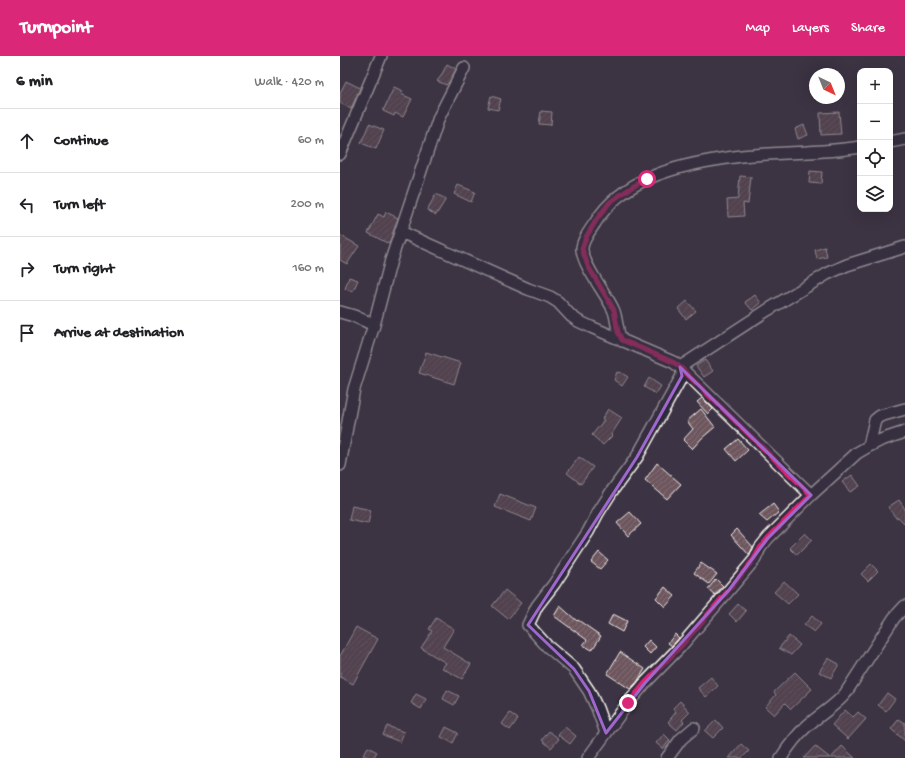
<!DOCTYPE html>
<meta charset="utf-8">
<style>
body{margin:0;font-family:"Gochi Hand",sans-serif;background:#f6f6f6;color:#202124}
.controls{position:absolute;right:12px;top:12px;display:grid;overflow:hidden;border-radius:8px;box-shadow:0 4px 16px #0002}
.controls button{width:36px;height:36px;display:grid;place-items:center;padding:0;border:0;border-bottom:1px solid #e0e0e0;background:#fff;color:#202124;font:20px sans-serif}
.compass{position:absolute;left:469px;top:12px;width:36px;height:36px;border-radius:50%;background:#fff;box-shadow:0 4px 16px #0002;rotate:137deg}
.stop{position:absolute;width:12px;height:12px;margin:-9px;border:3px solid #db2777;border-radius:50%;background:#fff}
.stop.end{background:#db2777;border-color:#fff;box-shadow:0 1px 4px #0008}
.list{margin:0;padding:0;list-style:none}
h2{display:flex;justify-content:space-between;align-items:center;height:52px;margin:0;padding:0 16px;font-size:17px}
h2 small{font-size:13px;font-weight:400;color:#757577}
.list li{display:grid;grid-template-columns:26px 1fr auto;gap:12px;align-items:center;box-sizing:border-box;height:64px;padding:0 16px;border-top:1px solid #e0e0e0}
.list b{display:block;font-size:15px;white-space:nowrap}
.list em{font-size:13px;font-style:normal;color:#757577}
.icon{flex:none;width:22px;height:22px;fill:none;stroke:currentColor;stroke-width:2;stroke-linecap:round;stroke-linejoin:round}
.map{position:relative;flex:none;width:565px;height:702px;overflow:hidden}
header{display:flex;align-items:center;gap:24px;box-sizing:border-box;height:56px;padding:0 20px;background:#db2777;color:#fff}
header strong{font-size:19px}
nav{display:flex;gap:22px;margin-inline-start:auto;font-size:14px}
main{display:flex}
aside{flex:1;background:#fff}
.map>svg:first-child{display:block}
</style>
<header>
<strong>Turnpoint</strong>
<nav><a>Map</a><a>Layers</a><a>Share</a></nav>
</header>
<main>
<aside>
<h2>6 min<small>Walk · 420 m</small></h2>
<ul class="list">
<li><svg class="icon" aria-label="ahead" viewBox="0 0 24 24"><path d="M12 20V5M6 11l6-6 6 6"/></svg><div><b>Continue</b></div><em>60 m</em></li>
<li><svg class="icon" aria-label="left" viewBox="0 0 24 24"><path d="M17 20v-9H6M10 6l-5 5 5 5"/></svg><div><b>Turn left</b></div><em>200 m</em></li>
<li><svg class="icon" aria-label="right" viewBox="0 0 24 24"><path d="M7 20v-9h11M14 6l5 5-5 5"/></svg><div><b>Turn right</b></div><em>160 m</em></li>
<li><svg class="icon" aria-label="arrive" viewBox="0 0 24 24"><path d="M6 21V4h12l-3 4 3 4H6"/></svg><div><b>Arrive at destination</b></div></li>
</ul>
</aside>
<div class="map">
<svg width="565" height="702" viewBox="0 0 565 702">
<defs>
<pattern id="building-hatch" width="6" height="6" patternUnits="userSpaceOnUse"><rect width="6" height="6" fill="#6e575e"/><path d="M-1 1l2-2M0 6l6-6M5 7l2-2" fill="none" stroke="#837075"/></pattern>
</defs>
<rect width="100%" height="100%" fill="#3c3344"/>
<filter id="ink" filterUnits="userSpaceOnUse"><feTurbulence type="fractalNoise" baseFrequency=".025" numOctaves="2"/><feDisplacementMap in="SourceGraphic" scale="8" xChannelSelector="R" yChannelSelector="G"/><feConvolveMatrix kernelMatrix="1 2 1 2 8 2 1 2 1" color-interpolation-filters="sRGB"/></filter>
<g filter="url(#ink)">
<path fill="url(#building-hatch)" stroke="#f4f1e8" d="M107,8l9,5 -7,13 -3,3 -9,-4 4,-5z
M6,25l14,7 -9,21 -11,-6v-10z
M54,31l9,4 -2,3 11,5 -9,18 -8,-4 -1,3 -11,-5z
M151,40l10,3 -3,11 -10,-2z
M201,55l11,1 -1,13 -12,-1z
M499,56l2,22 -20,1 -1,-22z
M29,68l15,6 -8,19 -15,-6z
M464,69l4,10 -10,4 -3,-10z
M470,115l12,1 -1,12 -12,-1z
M400,120l11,1 -3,27 -5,-1 1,13 -16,1 -1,-17 11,-1z
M118,129l17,7 -4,10 -17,-8z
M96,138l10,5 -10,16 -9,-5z
M46,156l12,6 -9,26 -21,-11 10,-19 6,3z
M0,179l19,11 -12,18 -7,-4z
M485,191l2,10 -10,2 -2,-9z
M9,221l9,3 -5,11 -8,-2z
M415,239l6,8 -9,7 -7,-8z
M347,245l9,10 -10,8 -8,-10z
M86,296l35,11 -7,21 -35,-11z
M365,304l8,11 -9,6 -8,-11z
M277,316l2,1 1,-1 8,5 -6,9 -8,-6z
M309,322l12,8 -5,8 -12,-7z
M362,342l11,11 -5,5 -11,-12z
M268,353l14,9 -11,17 1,1 -9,9 -11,-10 12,-15 -2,-1z
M361,353l14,18 -13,11 -10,11 -9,-9 10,-11 -6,-8z
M398,383l10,11 -12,11 -10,-12z
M239,401l14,10 -12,17 -14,-11z
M317,407l24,21 -14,15 -22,-19z
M512,419l8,11 -10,6 -8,-10z
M160,438l36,14 -5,13 -36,-14z
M559,444l6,9v15l-7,-7 -2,1 -8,-11z
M433,448l6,8 -12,10 -8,-7z
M12,450l19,4 -3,14 -19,-4z
M290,456l11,12 -13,12 -11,-13z
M397,473l16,18 -4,8 -18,-20z
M465,477l7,7 -15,15 -7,-7z
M259,496l9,8 -8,9 -9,-7z
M361,507l16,11 -8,10 -15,-11z
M531,508l7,7 -10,10 -7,-7z
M376,523l7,7 -8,9 -7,-6z
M444,525l14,13 -10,10 -14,-12z
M325,531l10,9 -10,11 -9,-9z
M165,534l16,13 -13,16 -16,-13z
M398,548l8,7 -9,11 -8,-8z
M220,550l17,15 1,-1 23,16 -9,14 -9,-5 4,-5 -33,-24z
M273,558l14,7 -5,11 -14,-8z
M472,560l9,8 -7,8 -10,-7z
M96,562l18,11 -11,18 28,17 -9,15 -20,-11 4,-5 -25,-15 11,-17 -3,-2z
M16,571l22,12 -25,45 -13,-7v-21z
M335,578l4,4 -7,8 -4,-3z
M449,580l11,9 -9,10 -12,-7z
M309,584l7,7 -6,7 -7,-7z
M280,596l25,17 -8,13 -7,7 -23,-15z
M488,602l11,6 -8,14 -12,-6z
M455,616l17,17 -21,20 -6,-6 -11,12 -9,-8 11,-12 -2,-3z
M371,621l7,9 -12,11 -8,-9z
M107,634l12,6 -5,9 -11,-6z
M547,637l8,6 -9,12 -8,-6z
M76,638l10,5 -5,10 -10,-6z
M340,645l10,11 -8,8 2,2 -7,8 -9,-8 8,-10 -3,-4z
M505,654l8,7 5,-5 8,7 -18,20 -16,-14z
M170,657l8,6 -8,11 -8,-6z
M559,663l6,4v18l-14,-12z
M376,664l7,8 -10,10 -8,-7z
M47,670l17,6 -4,10 -17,-7z
M106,671l12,6 -5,10 -12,-6z
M225,671l11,9 -6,8 -12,-9z
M209,675l10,8 -8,9 -9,-8z
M324,678l6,6 -7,9 -7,-6z
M401,688l8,7 -7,7h-13z
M475,690l15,12h-26z
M502,690l13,12h-24z
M28,691l9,5 -4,6h-4l-6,-3z"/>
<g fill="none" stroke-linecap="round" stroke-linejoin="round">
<g stroke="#f4f1e8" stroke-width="14">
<path id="minor" d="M550,86l15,-3
M0,98l41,-98
M61,176l127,57 22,8 8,5 13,14 7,5 13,6 82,35 7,5 131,128
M0,256l14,4 20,9
M282,285c-2,-4 -4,-8 -4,-12 -2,-6 -2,-15 -5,-20 -8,-17 -29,-42 -31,-59 -1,-8 9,-21 13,-27 27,-45 84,-58 132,-65 9,-1 18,-3 27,-3 35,-3 71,-2 106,-8
M340,311l86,-56 61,-37 20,-9 58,-18
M529,390l6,-26 5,-4 25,-7
M0,409l14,-76 20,-64 17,-65 48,-143 25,-49
M266,677l-9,-25 -8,-17 -15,-22 -27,-23 -19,-21 9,-19 17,-22 34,-52 10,-19 14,-22 25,-34 45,-81v-5l-2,-4
M248,702l40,-55 17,-20 36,-37 48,-56 26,-31 5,-11 8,-10 43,-43 46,-42 12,-7 12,-6 24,-8
M327,702l14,-19 13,-11
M441,702c7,-11 16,-23 26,-32 12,-11 27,-19 38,-32l49,-76 11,-12"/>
</g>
<use href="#minor" stroke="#2f2a3d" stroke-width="11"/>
</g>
</g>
<g fill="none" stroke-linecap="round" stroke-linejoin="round" filter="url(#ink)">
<path stroke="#db2777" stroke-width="5" d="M288,647l17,-20 36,-37 48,-56 25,-31 6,-11 8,-10 43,-43 -131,-128 -7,-5 -51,-22 -4,-8 -4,-22 -26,-44 -6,-17 4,-12 11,-18 13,-17 22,-15 15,-8"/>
</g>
<path d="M0 0H565V702H0ZM340,311l131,128 -43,43 -39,52 -84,93 -39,50 -17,-42 -15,-22 -46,-44 109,-168 45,-81z" fill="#3c3344" fill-opacity=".55" fill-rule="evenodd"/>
<path fill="none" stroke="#9f67cb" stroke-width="3" stroke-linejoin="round" d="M340,311l131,128 -43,43 -39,52 -84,93 -39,50 -17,-42 -15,-22 -46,-44 109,-168 45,-81z"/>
</svg>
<div class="controls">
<button>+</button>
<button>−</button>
<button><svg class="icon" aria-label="locate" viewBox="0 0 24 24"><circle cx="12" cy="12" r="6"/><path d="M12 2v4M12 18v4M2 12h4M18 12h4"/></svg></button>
<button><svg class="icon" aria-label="layers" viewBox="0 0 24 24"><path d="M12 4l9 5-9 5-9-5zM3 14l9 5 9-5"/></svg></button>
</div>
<svg class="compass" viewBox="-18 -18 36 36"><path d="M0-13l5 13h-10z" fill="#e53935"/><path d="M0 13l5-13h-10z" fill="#757577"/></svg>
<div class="stop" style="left:307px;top:123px"></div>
<div class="stop end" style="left:288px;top:647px"></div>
</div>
</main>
